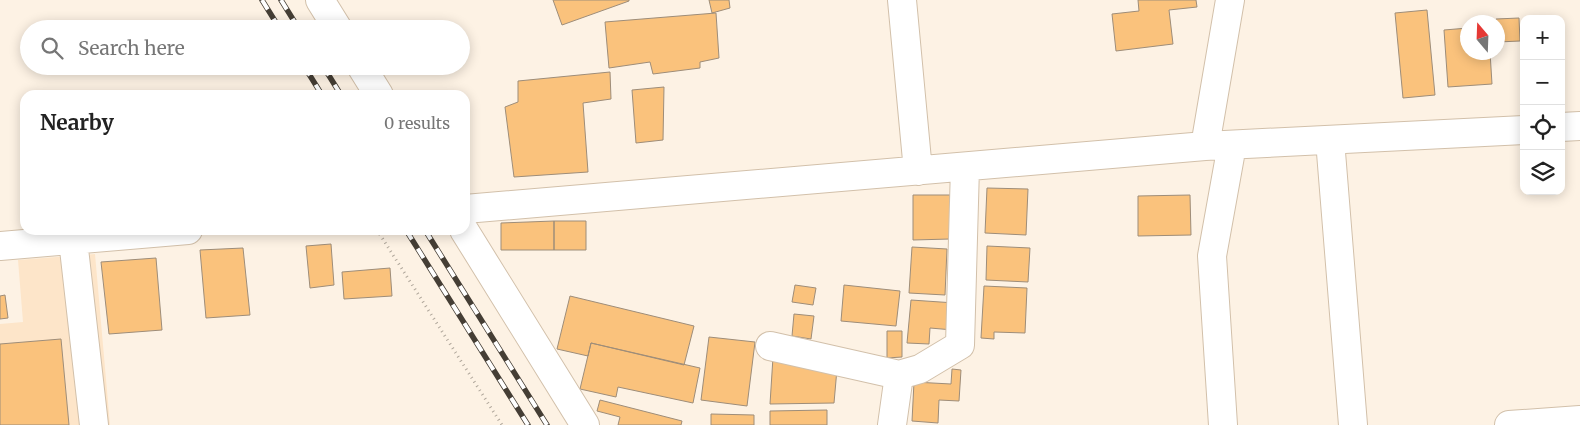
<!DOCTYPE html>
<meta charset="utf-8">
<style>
body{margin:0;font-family:Merriweather,serif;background:#f6f6f6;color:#222}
.controls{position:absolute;right:15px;top:15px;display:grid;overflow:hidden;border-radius:10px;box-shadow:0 2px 12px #0003}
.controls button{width:45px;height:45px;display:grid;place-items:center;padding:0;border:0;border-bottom:1px solid #e0e0e0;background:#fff;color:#222;font:25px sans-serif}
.compass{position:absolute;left:1460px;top:15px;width:45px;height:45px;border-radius:50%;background:#fff;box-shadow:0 2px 12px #0003;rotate:341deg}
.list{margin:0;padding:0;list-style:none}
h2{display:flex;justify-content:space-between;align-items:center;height:65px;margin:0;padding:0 20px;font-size:21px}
h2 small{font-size:16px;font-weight:400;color:#767676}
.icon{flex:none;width:28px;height:28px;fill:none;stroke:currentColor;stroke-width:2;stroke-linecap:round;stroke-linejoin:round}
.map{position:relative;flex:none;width:1580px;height:425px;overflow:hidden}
.search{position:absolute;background:#fff;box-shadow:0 2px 12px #0003;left:20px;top:20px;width:450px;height:55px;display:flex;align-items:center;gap:12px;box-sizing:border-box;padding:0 18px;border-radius:28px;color:#767676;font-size:19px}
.panel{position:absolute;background:#fff;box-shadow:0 2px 12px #0003;left:20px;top:90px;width:450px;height:145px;border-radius:15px}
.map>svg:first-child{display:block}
</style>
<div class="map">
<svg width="1580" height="425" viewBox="0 0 1580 425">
<rect width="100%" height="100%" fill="#fdf2e4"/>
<path fill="#fde5c9" d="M95,254l15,171h-110v-101l23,-2 -5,-62z"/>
<path fill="#fac27c" stroke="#9e8d79" d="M553,0h76v1l-67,24z
M709,0h20l1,8 -18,5z
M1138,0h58l1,7 -28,3 4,34 -57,7 -4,-37 27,-3z
M1427,10l8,85 -32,3 -8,-85z
M716,13l3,45 -19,4v6l-47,6 -3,-12 -41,6 -4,-46z
M1519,18l1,23 -22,1 -2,-23z
M1468,28v24h22l2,32 -44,3 -4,-57z
M610,72l1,27 -28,4 5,69 -74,5 -9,-70 13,-5v-21z
M664,87l-1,53 -27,3 -4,-53z
M987,188l41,1 -2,46 -41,-2z
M913,195h37v44l-37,1z
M1190,195l1,40 -53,1v-40z
M554,221v29h-53v-27z
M554,221h32v29h-32z
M331,244l3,41 -24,3 -4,-42z
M987,246l43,2 -2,34 -42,-2z
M912,247l35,2 -2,46 -36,-2z
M243,248l7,67 -44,3 -6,-68z
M156,258l6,72 -53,4 -8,-72z
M390,268l2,28 -48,3 -2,-27z
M795,285l21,3 -3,17 -21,-3z
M844,285l56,6 -4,35 -55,-5z
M984,286l43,2 -2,45 -31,-1v7l-13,-1z
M5,295l3,23 -8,1v-23z
M570,296l124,30 -10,39 -93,-22 -3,13 -31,-7z
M911,300l44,3 -2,27 -23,-2 -1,16 -22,-1z
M794,314l20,2 -3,23 -19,-3z
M887,331h15v26l-15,1z
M709,337l46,5 -8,64 -46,-6z
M61,339l8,86h-69v-81z
M591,343l109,25 -7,35 -75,-16 -2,10 -36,-8z
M773,357l64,12 -3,34 -64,1z
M952,369l9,1 -2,31 -20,-1 -1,23 -26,-2 2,-39 37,2z
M600,400l82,21 -1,4h-63l2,-8 -23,-6z
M827,410v15h-57v-14z
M711,414l43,1v10h-43z"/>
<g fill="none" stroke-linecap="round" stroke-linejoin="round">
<g stroke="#d2c0aa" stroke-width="30">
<path id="minor" d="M320,0l18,29
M902,0l16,171
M361,66l18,29
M1561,127l19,-1
M1330,140l23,285
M1205,146l25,-146
M465,209l740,-63 319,-16
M464,230l121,195
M73,240l21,185
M0,246l188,-16
M770,346l129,29
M892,425l7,-50 21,-6 40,-24 5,-178
M1223,425l-11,-169 20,-111
M1509,425l71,-5"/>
</g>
<path stroke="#afa69a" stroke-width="3" stroke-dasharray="1 4" stroke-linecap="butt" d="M377,230l125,195"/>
<use href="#minor" stroke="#fff" stroke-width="28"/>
<g stroke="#453e35" stroke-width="5.5">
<path id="rail" d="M262,0l18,29
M281,0l18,29
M304,66l18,29
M323,66l18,29
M406,230l122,195
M425,230l122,195"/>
</g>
<use href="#rail" stroke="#fff" stroke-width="4" stroke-dasharray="11" stroke-linecap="butt"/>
</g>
</svg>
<div class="controls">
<button>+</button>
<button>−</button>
<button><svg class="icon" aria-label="locate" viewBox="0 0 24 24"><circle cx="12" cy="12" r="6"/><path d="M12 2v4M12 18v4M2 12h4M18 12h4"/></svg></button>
<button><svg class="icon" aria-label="layers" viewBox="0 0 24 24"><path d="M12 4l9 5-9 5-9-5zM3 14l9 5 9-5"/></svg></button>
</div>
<svg class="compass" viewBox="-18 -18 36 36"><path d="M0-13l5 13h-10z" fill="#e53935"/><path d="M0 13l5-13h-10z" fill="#767676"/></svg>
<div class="search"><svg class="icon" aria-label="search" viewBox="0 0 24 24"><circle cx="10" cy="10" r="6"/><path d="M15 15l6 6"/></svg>Search here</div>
<section class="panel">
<h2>Nearby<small>0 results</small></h2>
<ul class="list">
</ul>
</section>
</div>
